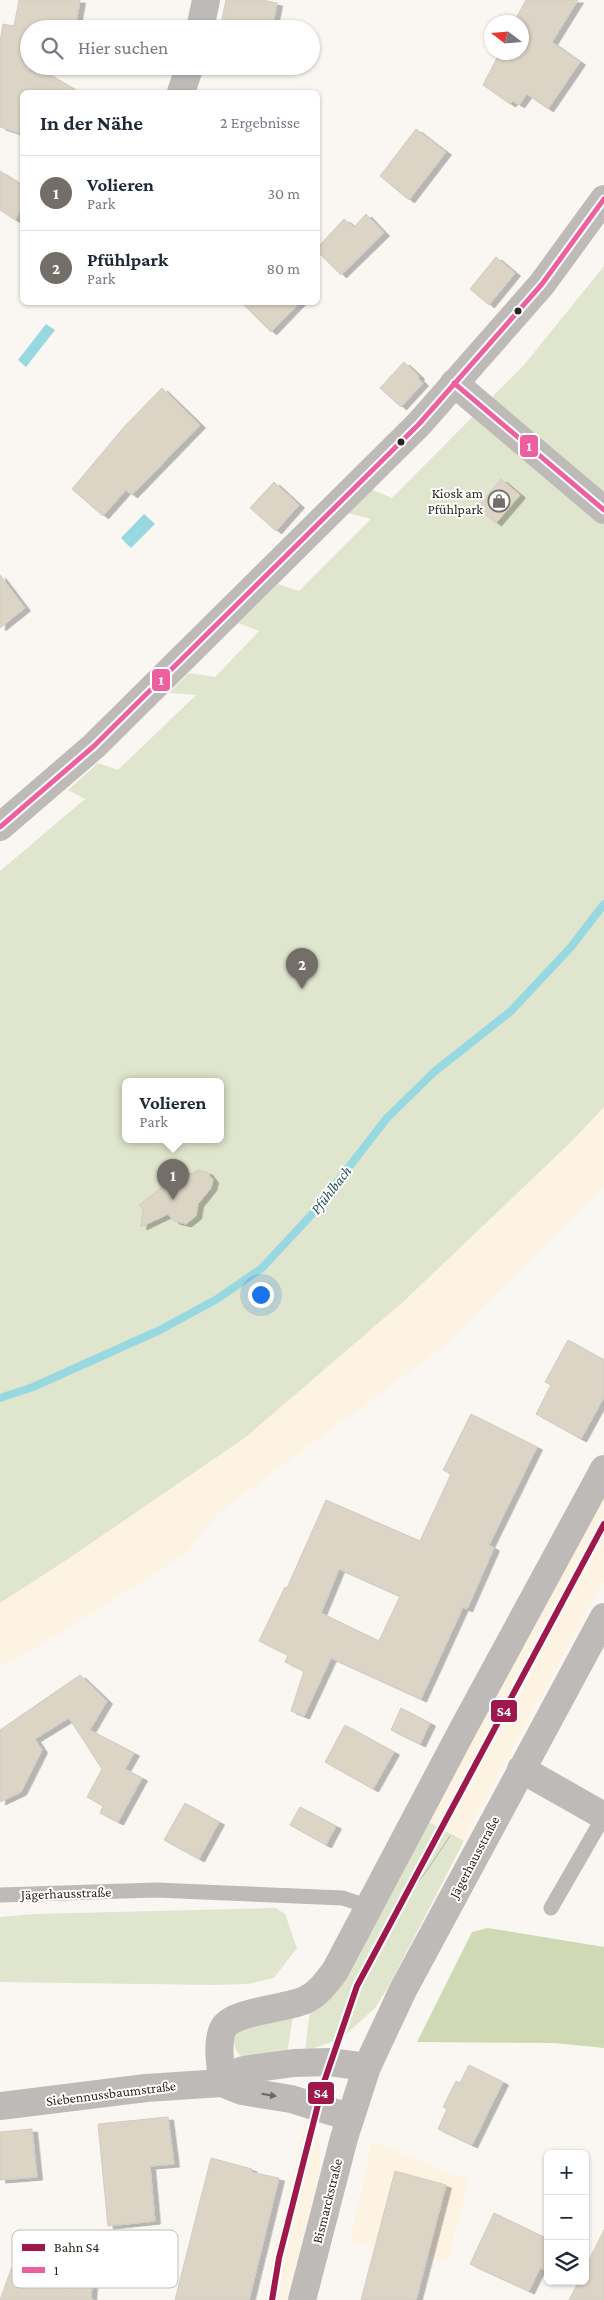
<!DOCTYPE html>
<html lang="de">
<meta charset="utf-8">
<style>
body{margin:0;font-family:"Crimson Pro",serif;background:#f2f2f3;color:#1f2937}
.controls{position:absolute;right:15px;bottom:15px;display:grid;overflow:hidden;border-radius:8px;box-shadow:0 1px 4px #0004}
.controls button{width:45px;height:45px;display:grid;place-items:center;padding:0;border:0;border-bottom:1px solid #e0e1e3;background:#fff;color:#1f2937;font:25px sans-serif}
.compass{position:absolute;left:484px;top:15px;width:45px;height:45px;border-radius:50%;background:#fff;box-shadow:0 1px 4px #0004;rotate:286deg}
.you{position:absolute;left:260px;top:1294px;width:18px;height:18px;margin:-12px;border:4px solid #fff;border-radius:50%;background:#1a73e8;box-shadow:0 0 0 8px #1a73e833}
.badge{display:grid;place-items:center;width:32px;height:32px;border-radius:50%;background:#736e67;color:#fff;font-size:16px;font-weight:700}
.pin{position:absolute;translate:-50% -41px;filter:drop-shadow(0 1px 2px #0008)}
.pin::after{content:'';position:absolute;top:26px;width:18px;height:15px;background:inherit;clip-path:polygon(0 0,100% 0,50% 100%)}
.popup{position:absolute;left:122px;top:1078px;width:102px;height:65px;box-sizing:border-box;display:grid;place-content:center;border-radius:8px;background:#fff;filter:drop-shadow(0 1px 4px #0005);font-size:16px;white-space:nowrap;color:#747a83}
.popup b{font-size:19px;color:#1f2937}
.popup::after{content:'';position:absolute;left:50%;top:100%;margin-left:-10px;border:10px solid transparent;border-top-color:#fff}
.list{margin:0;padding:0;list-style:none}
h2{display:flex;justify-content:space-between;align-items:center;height:65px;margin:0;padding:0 20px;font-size:21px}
h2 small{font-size:16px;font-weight:400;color:#747a83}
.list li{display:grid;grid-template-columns:32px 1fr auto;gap:15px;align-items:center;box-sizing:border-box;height:75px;padding:0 20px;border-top:1px solid #e0e1e3}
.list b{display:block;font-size:19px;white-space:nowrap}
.list p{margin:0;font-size:16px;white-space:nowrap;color:#747a83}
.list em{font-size:16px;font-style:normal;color:#747a83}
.icon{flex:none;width:28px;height:28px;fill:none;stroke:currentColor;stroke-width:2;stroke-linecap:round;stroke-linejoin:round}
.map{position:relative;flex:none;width:604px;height:2300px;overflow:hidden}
.search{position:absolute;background:#fff;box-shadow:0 1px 4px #0004;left:20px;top:20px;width:300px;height:55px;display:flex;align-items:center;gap:12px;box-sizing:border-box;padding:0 18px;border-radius:28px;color:#747a83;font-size:19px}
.panel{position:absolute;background:#fff;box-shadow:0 1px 4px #0004;left:20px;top:90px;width:300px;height:215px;border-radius:8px}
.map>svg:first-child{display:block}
</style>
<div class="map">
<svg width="604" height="2300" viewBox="0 0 604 2300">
<defs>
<filter id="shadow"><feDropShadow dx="5.5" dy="3" stdDeviation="0" flood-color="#0004"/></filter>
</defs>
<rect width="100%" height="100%" fill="#faf7f2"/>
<path fill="#fdf3e3" d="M604,1107v79l-164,163 -221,164 -36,43 -137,86 -46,25v-64l68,-44 178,-122 157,-135 167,-159z
M604,1489v91l-123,228 -99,190 -16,20 -20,16 4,-64z
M307,2116l9,13 4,13v29l-33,129h-22l9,-52z
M372,2141l96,39 -20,82 -98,-21z"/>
<path fill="#e0e6cd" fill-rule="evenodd" d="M604,266v841l-34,36 -167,159 -157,135 -178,122 -68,44v-732l85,-72 -17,-9 30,-27 20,7 78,-75 -27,-2 20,-20 26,4 44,-46 -21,-8 40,-39 21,7 72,-72 -24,-6 24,-24 21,9 132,-133zM126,1081h94v58h-94z
M427,1821l37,20 -74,143 -15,24 -29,26 -17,9 -24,8 5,-42z
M276,1908l9,6 12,34 -23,30 -26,6 -35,1 -213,-3v-65l34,-3z
M293,2016l-6,39 -41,6c-12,-10 -16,-19 -6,-32z"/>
<path fill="#cfd9b3" d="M488,1928l116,19v101l-50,-5 -137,-1 55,-110z"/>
<path fill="#98d9e1" d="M46,324l9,6 -29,37 -8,-7z
M144,514l11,10 -24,24 -10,-10z"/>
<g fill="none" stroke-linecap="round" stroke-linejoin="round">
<path stroke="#98d9e1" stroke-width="8" d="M0,1398l33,-11 127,-57 57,-31 45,-31 52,-56 73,-94 47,-46 77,-61 60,-64 33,-43"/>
</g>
<path fill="#dcd4c5" stroke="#d0ccc5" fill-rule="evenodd" filter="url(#shadow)" d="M19,0h61l-5,29h-48l2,37h6l44,26h-57v30l-3,11 -19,-6v-85l3,-18 11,2z
M226,0h36l15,3 -5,26h-52z
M526,0h52l-26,42 28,20 -32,47 -21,-15 -8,11 -6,-4 -3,3 -27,-19 17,-33h22v-30h-8z
M416,129l30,23 -37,48 -29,-24z
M0,171l22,14v23l-7,12 -15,-10z
M366,214l18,19 -43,42 -23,-23v-5l26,-28 10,8z
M496,257l19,16 -26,32 -19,-16z
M241,302h59l-29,30z
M404,362l15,14 -1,2 5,5 -22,24 -21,-19z
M162,388l38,37 -68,70 -6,-5 -23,26 -31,-27 52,-62z
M501,479l19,16 -24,28 -19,-15z
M274,482l25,23 -23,26 -26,-23z
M0,575l25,33 -25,20z
M184,1170l4,6 10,-6 9,2 6,8 -2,8 -13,16 -2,12 -10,8 -12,-3 -6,-7 -27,13 2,-17 -4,-5z
M568,1340l36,20v37l-23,42 -45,-25 15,-29 -6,-3z
M471,1414l66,33 -48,98 5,3 -27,61 -4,-2 -42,92 -90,-41 -27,58 -13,-5 13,-40 -19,-9 3,-7 -29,-14 26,-54 2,1 39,-88 94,41 31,-67 -8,-4zM339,1569l61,27 -21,45 -58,-28z
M80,1675l27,26 -17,29 44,23 -9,16 17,9 -24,44 -18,-9 3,-7 -16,-9 15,-28 -33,-51 -34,21 7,11 -21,42 -21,10v-72z
M401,1708l29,15 -10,21 -29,-14z
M345,1725l49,27 -21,37 -48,-27z
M185,1803l34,19 -20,37 -35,-19z
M300,1807l36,19 -10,19 -36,-20z
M469,2065l34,17 -31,63 -34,-16 9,-20 -4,-2 13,-26 4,2z
M168,2117l6,47 -24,2 5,55 -47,5 -10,-102z
M32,2129l5,48 -37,3v-48z
M211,2158l41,11 -1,3 28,6 -30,122h-74z
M395,2171l51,14 -30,115h-55z
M494,2213l54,26v32l-8,-3 -11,23 -59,-27z
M604,2230v70h-35l10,-19h6v-13z
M71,2250l24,2 -4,45 2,3h-93l12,-33 55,21z"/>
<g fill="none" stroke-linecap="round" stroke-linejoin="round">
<path stroke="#bebab8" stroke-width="15" d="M0,1895l156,-5 187,8 26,9
M551,1908l53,-92"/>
<path stroke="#bebab8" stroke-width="28" d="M200,29l6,-29
M181,92l9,-26
M454,383l150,127
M0,827l94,-81 325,-322 123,-140 62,-85
M521,1769l83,47
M222,2083c-1,-16 -6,-39 1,-54 8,-18 63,-20 82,-29 13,-6 21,-17 30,-29l129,-244 140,-258"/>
<path stroke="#bebab8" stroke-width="28" d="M222,2083l21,-13 51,-7 35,-1 38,5
M0,2106l146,-18 76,-5 20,8 49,8 58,18
M302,2300l42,-162 23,-71 36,-77 201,-373"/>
<path stroke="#b6b2b0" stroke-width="1" d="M397,1909l31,-40 22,-33"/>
<g stroke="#fff" stroke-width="9">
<path id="bus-1" d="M454,383l150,127
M0,827l94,-81 325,-322 123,-140 62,-85"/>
</g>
<use href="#bus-1" stroke="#ec609f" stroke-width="5"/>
<g stroke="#fff" stroke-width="10">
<path id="rail-1" d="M272,2300l7,-42 44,-173 34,-99 247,-462"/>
</g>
<use href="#rail-1" stroke="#9f184c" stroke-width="6"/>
</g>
<defs><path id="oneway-solid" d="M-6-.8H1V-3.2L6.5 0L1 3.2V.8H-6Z" transform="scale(1.25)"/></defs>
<use fill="#6d6862" href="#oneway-solid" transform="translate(269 2095) rotate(9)"/>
<defs>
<g id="shop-ring" transform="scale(1.125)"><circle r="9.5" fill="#fff" stroke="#736e67" stroke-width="1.5"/><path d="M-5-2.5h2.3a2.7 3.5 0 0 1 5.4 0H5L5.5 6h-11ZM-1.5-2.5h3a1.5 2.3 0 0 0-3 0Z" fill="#736e67"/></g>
</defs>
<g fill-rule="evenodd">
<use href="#shop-ring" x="499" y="501"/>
</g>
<g fill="#2b251c" stroke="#fff" stroke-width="2">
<circle cx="518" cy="311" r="4.5"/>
<circle cx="401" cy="442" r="4.5"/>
</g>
<g text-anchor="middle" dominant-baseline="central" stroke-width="4" stroke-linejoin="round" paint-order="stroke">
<g font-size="14" fill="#2b251c" stroke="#fff" text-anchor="end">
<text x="483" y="493">Kiosk am<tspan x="483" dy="16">Pfühlpark</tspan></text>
</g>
<g font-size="14" fill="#2b251c" stroke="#fff">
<text transform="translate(474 1857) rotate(-62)">Jägerhausstraße</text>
<text transform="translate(66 1893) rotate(-2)">Jägerhausstraße</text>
<text transform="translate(111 2093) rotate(-7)">Siebennussbaumstraße</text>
<text transform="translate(327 2201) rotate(-76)">Bismarckstraße</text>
</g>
<g font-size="15" font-style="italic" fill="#275158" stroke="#fff">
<text transform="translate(331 1190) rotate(-52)">Pfühlbach</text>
</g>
</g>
<rect x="12" y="2230" width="166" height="58" rx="8" fill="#fff" stroke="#bfbebb" stroke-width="1"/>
<rect x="22" y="2244" width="23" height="7" fill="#9f184c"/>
<rect x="22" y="2267" width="23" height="6" fill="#ec609f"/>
<g font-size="14" fill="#2b251c">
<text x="54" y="2252">Bahn S4</text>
<text x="54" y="2275">1</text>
</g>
<g stroke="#fff" stroke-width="2">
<rect x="519" y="434" width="20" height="24" rx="5" fill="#ec609f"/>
<rect x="151" y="668" width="20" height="24" rx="5" fill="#ec609f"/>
<rect x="490" y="1699" width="28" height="24" rx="5" fill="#9f184c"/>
<rect x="307" y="2081" width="28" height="24" rx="5" fill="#9f184c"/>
</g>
<g font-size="14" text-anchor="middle" font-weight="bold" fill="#fff">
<text x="529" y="451">1</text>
<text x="161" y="685">1</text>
<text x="504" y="1716">S4</text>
<text x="321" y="2098">S4</text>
</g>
</svg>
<div class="controls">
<button>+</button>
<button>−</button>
<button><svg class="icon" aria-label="layers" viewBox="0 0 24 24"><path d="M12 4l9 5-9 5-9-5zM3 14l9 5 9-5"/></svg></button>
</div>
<svg class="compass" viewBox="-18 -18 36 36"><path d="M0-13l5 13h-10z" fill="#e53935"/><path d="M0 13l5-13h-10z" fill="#747a83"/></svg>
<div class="you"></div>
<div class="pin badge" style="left:173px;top:1200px">1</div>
<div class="popup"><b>Volieren</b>Park</div>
<div class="pin badge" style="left:302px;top:989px">2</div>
<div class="search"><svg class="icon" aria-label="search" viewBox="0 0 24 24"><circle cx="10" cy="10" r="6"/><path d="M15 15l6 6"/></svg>Hier suchen</div>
<section class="panel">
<h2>In der Nähe<small>2 Ergebnisse</small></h2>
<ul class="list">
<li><span class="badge">1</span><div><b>Volieren</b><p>Park</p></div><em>30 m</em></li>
<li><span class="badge">2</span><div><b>Pfühlpark</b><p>Park</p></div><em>80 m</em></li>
</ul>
</section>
</div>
